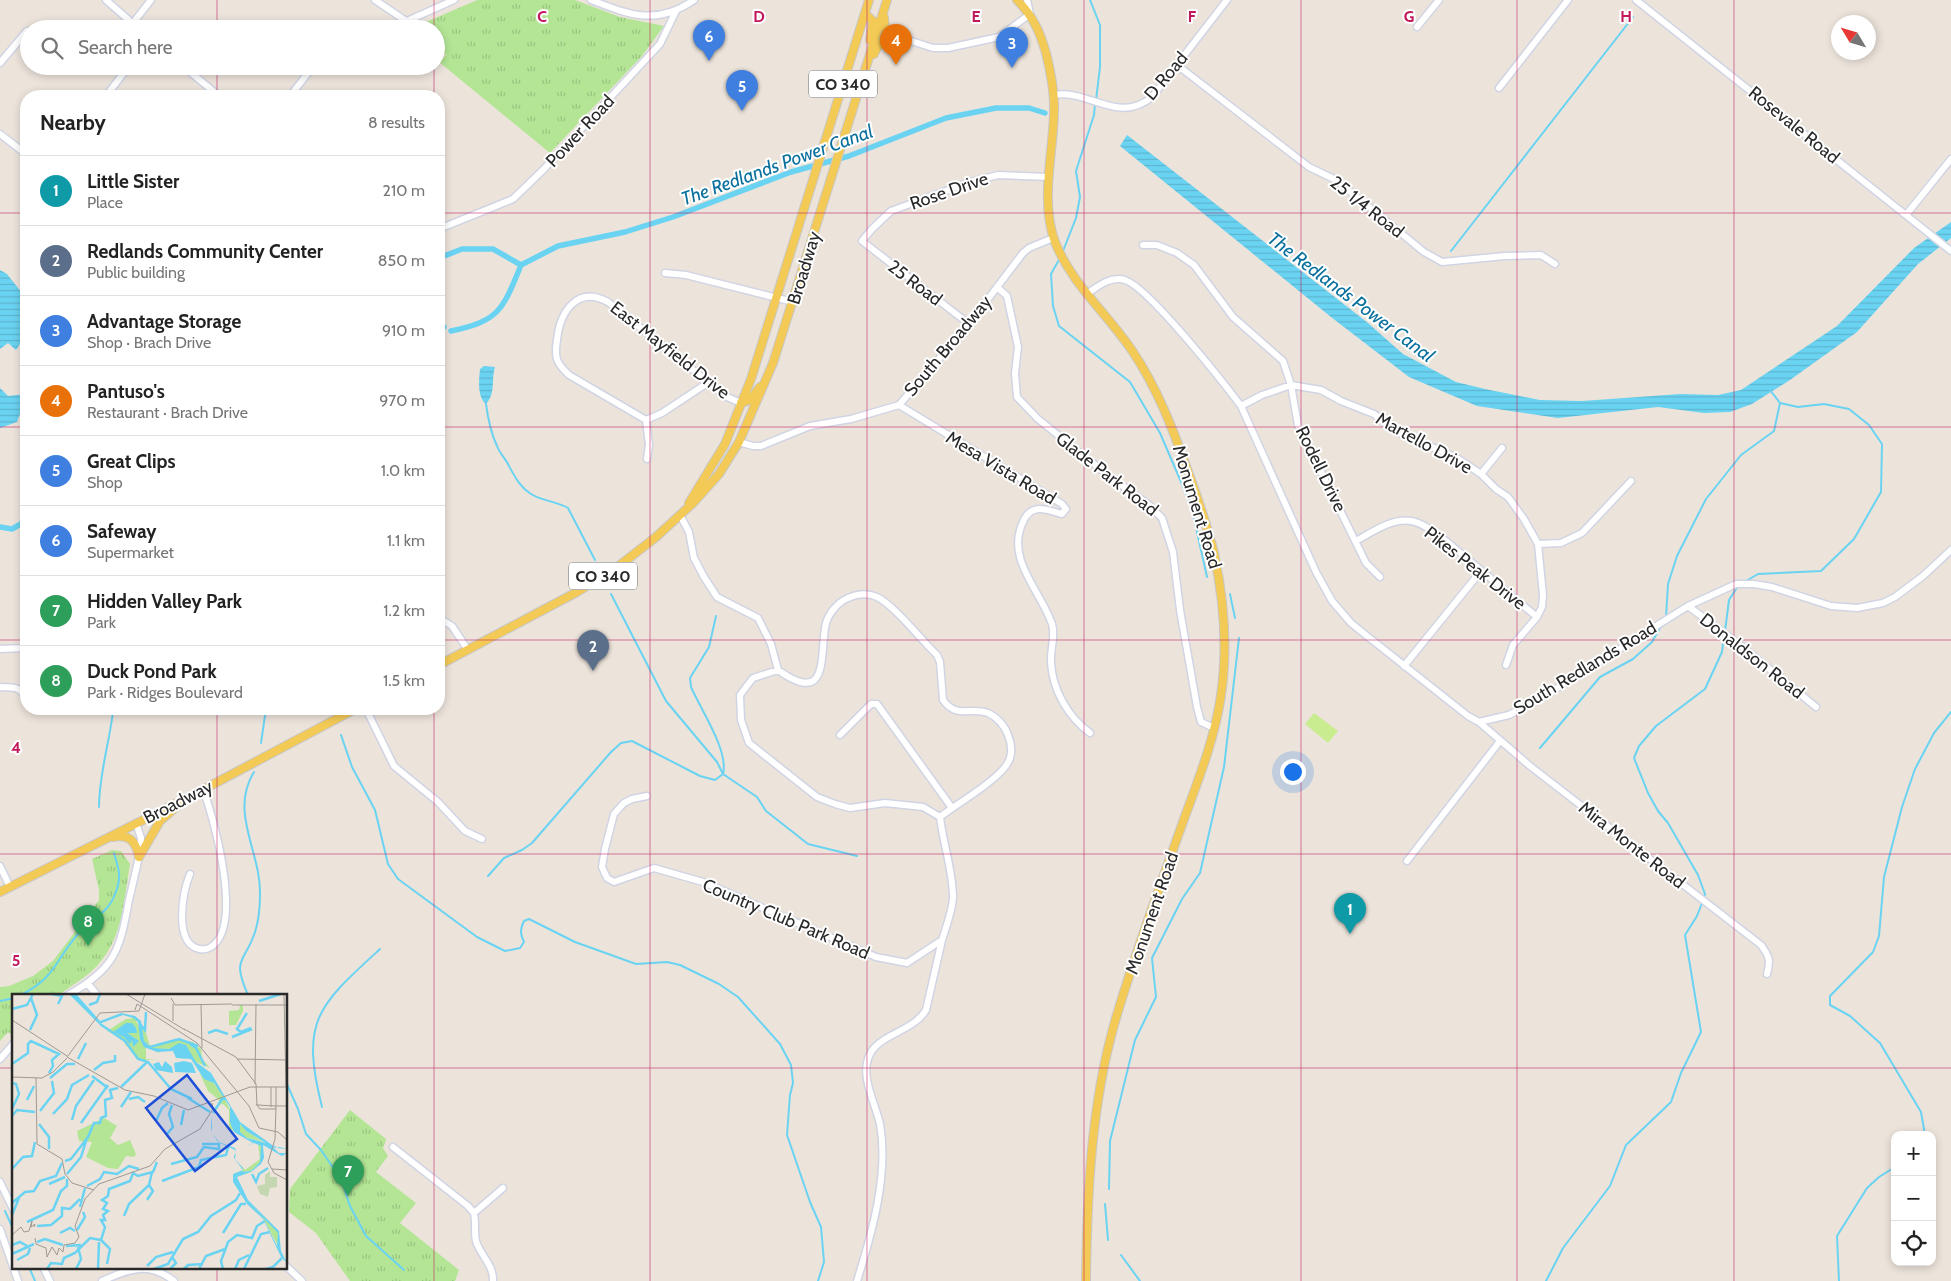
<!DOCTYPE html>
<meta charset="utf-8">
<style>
body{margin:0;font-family:Cabin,sans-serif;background:#f6f6f6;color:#222}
.controls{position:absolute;right:15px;bottom:15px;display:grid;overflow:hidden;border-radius:10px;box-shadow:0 2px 8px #0003}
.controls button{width:45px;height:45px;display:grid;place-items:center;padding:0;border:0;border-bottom:1px solid #e0e0e0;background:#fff;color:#222;font:25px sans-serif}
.compass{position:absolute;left:1831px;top:15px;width:45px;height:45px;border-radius:50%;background:#fff;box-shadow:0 2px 8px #0003;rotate:308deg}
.you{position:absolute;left:1292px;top:771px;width:18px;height:18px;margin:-12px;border:4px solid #fff;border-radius:50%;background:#1a73e8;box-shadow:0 0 0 8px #1a73e833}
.badge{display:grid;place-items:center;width:32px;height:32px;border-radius:50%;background:#0f766e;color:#fff;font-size:16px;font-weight:700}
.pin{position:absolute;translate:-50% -41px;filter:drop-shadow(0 1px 2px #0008)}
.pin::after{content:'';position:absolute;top:26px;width:18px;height:15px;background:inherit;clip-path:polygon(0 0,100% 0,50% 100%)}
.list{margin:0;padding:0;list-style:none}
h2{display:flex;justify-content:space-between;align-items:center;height:65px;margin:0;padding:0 20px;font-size:21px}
h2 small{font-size:16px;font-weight:400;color:#767676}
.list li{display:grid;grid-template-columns:32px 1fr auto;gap:15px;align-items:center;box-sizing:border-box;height:70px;padding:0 20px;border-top:1px solid #e0e0e0}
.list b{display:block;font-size:19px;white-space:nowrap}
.list p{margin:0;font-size:16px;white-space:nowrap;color:#767676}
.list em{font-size:16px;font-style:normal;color:#767676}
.icon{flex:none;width:28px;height:28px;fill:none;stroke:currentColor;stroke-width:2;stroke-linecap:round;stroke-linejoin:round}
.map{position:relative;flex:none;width:1951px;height:1281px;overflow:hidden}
.search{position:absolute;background:#fff;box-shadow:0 2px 8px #0003;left:20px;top:20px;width:425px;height:55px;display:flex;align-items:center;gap:12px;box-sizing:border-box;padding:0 18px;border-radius:28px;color:#767676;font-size:19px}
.panel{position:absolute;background:#fff;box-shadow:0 2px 8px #0003;left:20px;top:90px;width:425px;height:625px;border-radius:20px}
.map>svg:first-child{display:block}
</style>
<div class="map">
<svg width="1951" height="1281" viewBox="0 0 1951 1281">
<defs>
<pattern id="park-tufts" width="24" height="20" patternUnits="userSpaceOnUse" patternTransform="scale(1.25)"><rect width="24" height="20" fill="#b3e595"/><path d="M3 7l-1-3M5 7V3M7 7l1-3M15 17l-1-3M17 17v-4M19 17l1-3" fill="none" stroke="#9ac480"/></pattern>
<pattern id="water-rules" width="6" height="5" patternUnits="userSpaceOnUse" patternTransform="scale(1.25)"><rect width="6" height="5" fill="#6ad3f2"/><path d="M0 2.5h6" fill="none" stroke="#5cb5d0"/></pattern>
</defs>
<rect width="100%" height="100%" fill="#ece4db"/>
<path fill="url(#park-tufts)" d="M477,0h98l45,17 44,9 -22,30 -92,97 -111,-91 8,-8 -11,2v-27h-26z
M112,850l9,1 9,13c-8,49 -8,90 -54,119 -5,3 -13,10 -19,12 -12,2 -31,0 -43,0v41l-6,-4 -8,9v-54l9,-1 24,-10 20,-15 46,-61v-10l-7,-31z
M350,1110l36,29 -3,9 5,8 -12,16 40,31 -16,20 59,47 -4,11h-105l-34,-48 -27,-21 1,-23z"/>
<path fill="#c9ec90" d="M1314,713l24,18 -10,12 -23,-19z"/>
<path fill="url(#water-rules)" d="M1127,135l241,188 35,31 53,28 29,7 55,11 42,1 98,-7 38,1 23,-5 96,-64 77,-78 37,-26v16l-33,26 -61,68 -67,48 -38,24 -22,8 -26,1 -46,-6 -100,11 -81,-12 -68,-29 -78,-60 -211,-171z
M0,270l7,4 19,24v37l-10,15 -8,-7 -8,6z
M484,366l11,1c-4,13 1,26 -9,37 -9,-7 -7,-24 -6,-35z
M0,388l8,8 18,-2c0,9 -6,19 -9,28l-17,6z"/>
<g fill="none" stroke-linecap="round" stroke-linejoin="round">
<path stroke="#6ad3f2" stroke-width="2" d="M1090,0l10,25v42l-4,33
M1063,251l13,-33 4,-21 -4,-26 18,-56 1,-11
M1451,251l182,-234
M1060,258l-9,16 2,32 6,20 71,56 30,51 31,72 16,72
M486,404c2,15 5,29 11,42 3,8 9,13 12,20 6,11 11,21 22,28 11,7 25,7 37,14l27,52
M1746,581l12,-7 63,-3 33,-32 27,-47 1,-48 -13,-19 -20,-16 -25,-5 -26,3 -18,-4
M611,594l55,107 51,61 6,12 34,23 9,14 42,33 49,12
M1230,594l5,24
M1666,617l2,-33 9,-28 29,-57 35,-44 33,-24 6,-28 -10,-13
M1725,631l4,-31 9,-14
M341,735l11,32 23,43 13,54 10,15 79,58 28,14 15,-3 4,-6c-4,-8 -4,-13 0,-21l5,-2 46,23 61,22 31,-2 13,3 39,19 19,13 42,47 11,21 2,18 -3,12 -3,40 23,67 11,25 3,35 -6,19
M261,743l5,-34
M1540,748l60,-71 33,-18 19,-17 9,-16
M99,807c0,-32 10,-63 14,-95l4,-3
M488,876l16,-18 18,-8 10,-7 79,-91 10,-9 11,-2 68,35 15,4 8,-6c6,-23 -22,-64 -32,-87l-1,-9 19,-31 7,-31
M1704,898l1,-4 -7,-19 -30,-52 -10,-12 -10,-18 -14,-35 5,-12 17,-20 49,-37 17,-37 2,-17
M21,995c36,-18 34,-36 58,-62 12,-13 30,-21 36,-39 7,-17 4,-24 -1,-41
M248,995c-17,-38 -3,-32 7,-63 4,-12 5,-26 5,-38 1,-42 -31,-82 -6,-122
M0,1001l14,-3
M286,1082l12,27 8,25 15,16 20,29 9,27 16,30 38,34
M322,1107c-22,-87 -4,-101 58,-158
M1925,1135l-4,-23 -41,-69 -30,-27 -20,-11v-9l43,-44 6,-16 5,-59 18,-70 13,-38 19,-36 17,-21
M1109,1189l1,-48 25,-101 21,-43 -4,-39 30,-59 18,-26 24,-106 15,-129
M1105,1204l3,36
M5,1211l9,20
M1121,1255l19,26
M29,1267l6,14
M1546,1281l17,-33 47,-62 16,-41 45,-43 10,-29 20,-41 -16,-97 12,-19 5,-13
M1839,1281l-2,-45 30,-48 12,-11 16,-10"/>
<path stroke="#6ad3f2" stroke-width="5.5" d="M439,258l23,-9h31l28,16
M439,327h5
M451,331c49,-10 52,-22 70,-66l37,-19 67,-14 48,-15 118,-45 58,-16 97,-38 50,-10h33l16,5
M0,527l12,2 14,-8"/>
<g stroke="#d0d4e3" stroke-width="9">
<path id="minor" d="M106,0l33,29
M375,0l31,21
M591,0c39,15 65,26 103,0
M1636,0l315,251
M133,23l18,-23
M1417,27l22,-27
M389,29l65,-29
M896,36l37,12h15l51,-11 31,-23 -3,-14
M0,63l27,-32
M1177,65l132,102 27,13 88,72 18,10 63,-6 36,-1 14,9
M183,66l36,30
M1499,88l69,-88
M1054,95c35,-6 64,30 98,2l75,-97
M106,96l23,-30
M290,96l18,-23 8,-7
M0,134l26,20
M1906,215l45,-56
M439,229l74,-30 31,-30 116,-125 16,-33
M1143,245h14l20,8 17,12 39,52 50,44 8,24 7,40 68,138 14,14
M665,273l21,2 107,27
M997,287l10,9 11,51 -3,26 2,24 21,22 71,57 40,29 13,13 11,34 7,58 17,97 4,15 13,6
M1087,294c11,-8 23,-18 38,-14 23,7 98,102 116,126l75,166 16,29 19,22 16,13 101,80 11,6 51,44 231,179c8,11 10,15 6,29
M969,324l-107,-83 10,-12 19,-18 76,-28 31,-8 51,2
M899,405l163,99 4,5 -4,5c-15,-4 -31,-12 -39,8 -18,37 18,69 29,102 4,12 -2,25 -1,38 1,27 17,55 39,71
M1241,406l21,-11 29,-10 30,5 20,11 33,13 21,17 62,27 24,16 15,15 12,8 16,22 14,25 5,51 -1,12 -5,10 -24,28 -7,20
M646,420l-77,-45c-5,-5 -10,-9 -12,-16 -2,-6 -1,-13 0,-19 3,-28 20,-55 51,-38l119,95 14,6
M646,420l16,-7 47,-31
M646,420l3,25 -2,14
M739,442l14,4h8l49,-20 41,-7 48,-14 70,-81 54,-71 6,-5 24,-10
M1481,474l21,-26
M1356,541c16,-9 36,-23 55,-20 13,2 25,13 35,20l91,76
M1538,544l23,-1 21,-10 49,-52
M1688,606l51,38 77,63
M439,618l13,8 16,24
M0,649l26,-1
M1404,666l77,-95
M778,670l-25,8 -13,17 1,25 8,23 68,54 18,7 15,4 35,-5 38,4 17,10
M0,687c13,1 20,-2 26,12
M366,709l28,57 44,36 27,29 17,8
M1479,722l30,-7 34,-18 145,-91 48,-22h18l18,3 59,19 26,2 26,-5 12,-6 28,-21 28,-26
M840,735l31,-31h6l75,104
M647,796l-15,3 -8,4 -10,11 -9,35 -3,18 5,11 7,4 40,-14 49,14 173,75 31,6 35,-23c4,-13 10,-28 11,-42 0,-28 -10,-54 -13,-81 16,-13 65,-40 70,-59 2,-7 1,-16 -2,-23 -3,-9 -11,-18 -20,-22 -18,-7 -30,7 -45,-13l-3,-38 -3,-7c-15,-14 -43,-50 -60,-58 -9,-4 -20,-3 -29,1 -10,4 -19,15 -22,25 -7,30 5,85 -48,47l-7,-26 -13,-26 -41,-21 -13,-20 -10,-19 -5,-26 -9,-17
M1407,861l93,-120
M0,866l10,21
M190,874c-7,17 -16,65 6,74 5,2 10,2 15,-1 33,-21 3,-128 -8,-158
M88,984l9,11
M68,995c47,-26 52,-45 61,-95 4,-17 8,-33 11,-49l1,-13 -5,-15
M0,1059l14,-16
M393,1147l75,59 6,7
M0,1182l14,29
M474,1213c2,9 0,18 2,28 4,14 18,24 17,40
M474,1213l29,-25
M0,1229l18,52
M286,1266l16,15
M43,1267l7,14
M102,1281c28,-12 46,-20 72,0
M857,1281c15,-48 32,-107 23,-157 -5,-22 -21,-49 -10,-70 10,-20 44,-23 56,-44l16,-70"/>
</g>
<g stroke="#c7c7c7" stroke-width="10">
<path id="major" d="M1017,0c16,16 23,32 29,53 5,20 9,40 8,60 -1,42 -14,88 1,129 17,43 53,72 78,110 24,36 40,77 54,117 10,27 20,56 27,84 10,47 14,95 7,142 -6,43 -22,83 -37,124 -24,68 -50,136 -70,206 -23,82 -27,171 -28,256
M865,14l8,7 -3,19
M884,17l1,11 11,8
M874,54c4,-10 10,-17 22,-18
M741,403l9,-3 10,-13
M689,503l36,-59 26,-65 118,-379
M439,665l138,-73 43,-27 36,-28 37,-34 26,-29 20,-32 34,-79 114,-363
M113,837c16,-3 23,4 26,20
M139,857l21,-36 16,-14
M0,892l191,-96 164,-87"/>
</g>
<use href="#minor" stroke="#fff" stroke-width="6"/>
<use href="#major" stroke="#f4ca57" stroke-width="8"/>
</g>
<path fill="none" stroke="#c2185b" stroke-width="1" stroke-opacity="0.55" d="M217,0v29M434,0v29M650,0v1281M867,0v1281M1084,0v1281M1301,0v1281M1517,0v1281M1734,0v1281M217,66v30M434,66v30M0,213h26M439,213h1512M0,427h26M439,427h1512M0,640h26M439,640h1512M217,709v286M434,709v572M0,854h1951M0,1068h14M286,1068h1665M217,1267v14"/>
<g text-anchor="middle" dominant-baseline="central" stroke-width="4" stroke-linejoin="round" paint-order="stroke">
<g fill="#fff" stroke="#696969" stroke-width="1">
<rect x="809" y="70.5" width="68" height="27" rx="4"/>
<rect x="569" y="562.5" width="68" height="27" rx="4"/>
</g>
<g font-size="16" font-weight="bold" fill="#292929">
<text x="843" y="84">CO 340</text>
<text x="603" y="576">CO 340</text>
</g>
<g font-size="18" fill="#292929" stroke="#fff">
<text transform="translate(1166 76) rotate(-50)">D Road</text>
<text transform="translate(1794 125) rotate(39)">Rosevale Road</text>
<text transform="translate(580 131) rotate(-47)">Power Road</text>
<text transform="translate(949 191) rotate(-19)">Rose Drive</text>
<text transform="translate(1367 207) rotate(38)">25 1/4 Road</text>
<text transform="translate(804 268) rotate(-73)">Broadway</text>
<text transform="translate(915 283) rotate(37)">25 Road</text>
<text transform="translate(948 346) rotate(-50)">South Broadway</text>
<text transform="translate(670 350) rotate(38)">East Mayfield Drive</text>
<text transform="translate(1424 443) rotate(29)">Martello Drive</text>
<text transform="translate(1001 468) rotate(31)">Mesa Vista Road</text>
<text transform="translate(1321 469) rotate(64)">Rodell Drive</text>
<text transform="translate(1107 474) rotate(38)">Glade Park Road</text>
<text transform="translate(1197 507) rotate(73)">Monument Road</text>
<text transform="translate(1475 568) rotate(38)">Pikes Peak Drive</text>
<text transform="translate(1752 656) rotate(38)">Donaldson Road</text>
<text transform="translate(1585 668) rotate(-31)">South Redlands Road</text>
<text transform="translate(178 802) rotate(-27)">Broadway</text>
<text transform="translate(1632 845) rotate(38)">Mira Monte Road</text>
<text transform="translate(1152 913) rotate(-71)">Monument Road</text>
<text transform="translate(786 919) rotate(23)">Country Club Park Road</text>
</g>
<g font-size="19" font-style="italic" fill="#09709d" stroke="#fff">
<text transform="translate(777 165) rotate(-20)">The Redlands Power Canal</text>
<text transform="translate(1351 297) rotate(37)">The Redlands Power Canal</text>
</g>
</g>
<g transform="translate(12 994)">
<rect width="275" height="275" fill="#ece4db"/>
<path d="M129,30l4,6 5,16 26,-7 17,3 8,7 1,10 8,9 -14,-6 -12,-18 -15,5 -17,-1 -8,-7zM188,80l13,8 9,12 13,25 1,13 -7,-4v-18l-6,-6 -5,1 1,-5 -11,-9zM92,124l13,8 -7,12 8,7 12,-5 6,14 -2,3 -8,-1 -8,13 -10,-1 -22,-11 6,-15 -13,-1 -2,-10zM228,130l6,7 18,11 -19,-5 -5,-5z" fill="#b3e595"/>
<path d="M246,150l3,2 2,8 -3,8 -9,9 -15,2 2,13 7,12 33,34v14l-15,-28 -16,-15 -13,-21 -1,-7 2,-2 8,-2 -2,-6 4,5 15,-11z" fill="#b3e595"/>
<path d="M258,177v6h7v10l-7,1 -2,9 -8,-3 -3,-8 8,-2v-9z" fill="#c5d7b1"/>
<path d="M228,11h3v6l-7,14h-7v-14l10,-1zM123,24l11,26 14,5 -1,4 -13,-7v13l11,1h-19l-19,-24 -12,-5 19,-12z" fill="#b3e595"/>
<path d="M57,0l8,1 23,26 21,-8 14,3 6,5 3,20 8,7 17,1 10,-6 7,2 10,17 15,11 29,49 32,23 3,1 2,2 2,-1 5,1 3,1 -10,-1 -4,-1 6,6h8l-5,3 5,3 -24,-14 1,13 -3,6 -10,8 -14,5 11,23 31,31 2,20 6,12 -6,-6 -18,-38 -16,-15 -14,-22v-8l10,-4 -9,-12v-2l2,-4 -1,-2 -17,-8 -6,-9 -1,-7 1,-11v18l7,9 16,6 1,3 -1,8 8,9v3l-2,1 10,-1 9,-9 1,-16 -7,-3 -8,4 7,-4 -19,-11 -4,-10v-15l-16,-24 -10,-4 -13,-20 -15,-1 -3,-7 -16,1 -13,-5 -4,-8 -2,-17 -5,-4 -10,-3 -24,9zM228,130l6,7 20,12 -19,-5 -7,-6zM233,205l33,34 -1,13 -14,-28zM114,29h6l4,5 1,5h-10l12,8 -6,6 -1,-7 -2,4 -6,-7 -11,-5zM153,67l7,6 1,6 -17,-3 -3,-6 6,-2 3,5zM172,67l8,2 4,10 -21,-1 -1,-9z" fill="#6ad3f2" fill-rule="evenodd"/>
<path fill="none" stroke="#6ad3f2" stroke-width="2.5" d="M40,0l10,2 -4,8M247,7l22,-7M77,11l8,-3 3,-8M0,15l15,-4 6,-11M235,19l-10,16 4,3 10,-4M88,30l25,17 13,18 10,3 23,27 21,10M128,30l5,6 1,-18M18,36l7,-15 -6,-17M196,39l8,-3 12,4M220,43l20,-8M178,50l6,4 9,18M138,53l29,-8 19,7M66,65l8,-16M0,70l16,-11v-9l3,-3 28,13 -7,6 1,6 -4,7M82,76l9,-7 12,-2v-6M80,82l16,12M38,84l17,-14h8M0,89l4,1 3,10 -7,15M109,93l26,-25M176,104l22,14M117,105l9,-2 7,5M15,106l7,-14M109,113l10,-15M28,117l14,-18 -2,-12M201,119l9,-14h4M41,120l14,-15 5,-14 17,-10M0,122l5,-6 18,2M60,126l4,-14 18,-26M144,127l6,-13 6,-5M69,129l27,-38M27,130l10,13v12M169,131l3,-15M155,140l6,-7 -4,-13 3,-9M190,150h16M53,167l6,-2 17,-22 6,-14h6l1,-5 5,-2 -1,-16 7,-2 -2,-8 8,-2M159,170l26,-7 7,-10 15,2v-6M0,175l11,-12 9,-1 3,-14M55,180l14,-17 6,-19M240,180l4,8 3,-8 9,-6M150,187l37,-14 2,-7 25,-5 3,-11M37,190l16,-7M75,192l13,-7 4,-7 13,2 12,-8 10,3M135,206l6,-9 -4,-6 3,-13M0,209l13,-11 9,-1 6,-10 16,-5 6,-13M68,213l5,-19M0,221l7,-17M112,222l5,-12 20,-19M15,228l26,-12 8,-19 6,-5v-7M25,232l14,-1 11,-9v-8l8,1 10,-10M65,236l8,-13 -2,-5M48,239l10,-5 5,3M211,239l18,-29h5M89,246l9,9 -3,15M25,248l8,-3 18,6M0,251l8,-3 7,4M54,252l15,-1M0,260l22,-10M5,266l11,-6 2,-6M135,272l9,-9 17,-5M35,275l4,-6 11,1 2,-6 11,-5 15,-15 11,2 4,-13 -4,-7h4l-2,-5 5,-4 -5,-2 4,-6 -5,-3 6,-4 1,-7 21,-8 3,-8 5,3 15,-4 4,-10M64,275l5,-10 -3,-12M86,275l1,-27M142,275l14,-5 15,-25 15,-7 13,-16 25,-16 4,-7M158,275l6,-6 -4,-6M172,275l4,-4 15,-1M187,275l7,-13 19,-7M211,275l-2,-8 7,-19 9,-7 15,3 5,-12 8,-5M223,275l4,-9 10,-5M232,275l17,-35 9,-2M254,275l7,-2 9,-9"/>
<path fill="none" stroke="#9e9994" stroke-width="1" d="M114,0l59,36M272,0l2,93M159,4l4,7 57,-1M189,10l1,44M220,11h55M123,16l2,-6 60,39 52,63 10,22 19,4 9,8M0,26l55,36M161,27v-17M172,35l52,28 20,27 1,21 19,1 -1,33 -7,23 6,11 13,7M55,63l58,33 29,6 34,14 62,-23h37M55,63l33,-44 39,-2 6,-17M225,65l50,1M0,83l30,1 11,-6 14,-14M24,84l1,66 25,15 3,15 7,9 22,7M243,90l1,-80M259,93v20M264,93v19h11M244,110l4,5h16M260,175l15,1M0,241l9,-8 3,5 5,-1 3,-10 -1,6 4,-3 -1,3M23,244l1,6 10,4 1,9 5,-10 5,8 2,-7 4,4 1,-7 11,-2 4,-6 -4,-11 10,-27 14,-15 51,-18 15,-17 35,-20 13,-20 -1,-6"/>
<path fill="#1d4ed8" fill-opacity="0.15" stroke="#1d4ed8" stroke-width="2.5" d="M175,81l50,64 -42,32 -49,-63z"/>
<rect width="275" height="275" fill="none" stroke="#292929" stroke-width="2.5"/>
</g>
<g font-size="16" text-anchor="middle" font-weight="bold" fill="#c2185b" stroke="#fff" stroke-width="4" stroke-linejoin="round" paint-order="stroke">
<text x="542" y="22">C</text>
<text x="759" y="22">D</text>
<text x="976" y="22">E</text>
<text x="1192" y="22">F</text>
<text x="1409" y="22">G</text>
<text x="1626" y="22">H</text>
<text x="16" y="753">4</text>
<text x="16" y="966">5</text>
</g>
</svg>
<div class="controls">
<button>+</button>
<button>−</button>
<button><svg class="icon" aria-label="locate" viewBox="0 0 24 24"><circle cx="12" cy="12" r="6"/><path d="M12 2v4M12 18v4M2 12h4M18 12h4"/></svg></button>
</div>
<svg class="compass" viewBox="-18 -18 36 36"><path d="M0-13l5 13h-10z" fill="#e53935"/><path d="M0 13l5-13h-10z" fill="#767676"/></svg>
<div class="you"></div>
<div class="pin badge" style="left:1350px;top:934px;background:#0f9aa8">1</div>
<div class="pin badge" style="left:593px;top:671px;background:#5c6f8a">2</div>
<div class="pin badge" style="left:1012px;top:68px;background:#3f7fe0">3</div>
<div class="pin badge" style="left:896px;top:65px;background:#e8710a">4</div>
<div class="pin badge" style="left:742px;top:111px;background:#3f7fe0">5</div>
<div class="pin badge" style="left:709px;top:61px;background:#3f7fe0">6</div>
<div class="pin badge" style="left:348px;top:1196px;background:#2e9e5b">7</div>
<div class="pin badge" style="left:88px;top:946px;background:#2e9e5b">8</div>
<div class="search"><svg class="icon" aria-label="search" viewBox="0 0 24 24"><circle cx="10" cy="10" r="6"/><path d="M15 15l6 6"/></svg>Search here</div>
<section class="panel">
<h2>Nearby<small>8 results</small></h2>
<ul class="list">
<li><span class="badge" style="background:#0f9aa8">1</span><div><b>Little Sister</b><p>Place</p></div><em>210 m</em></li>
<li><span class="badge" style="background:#5c6f8a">2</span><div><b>Redlands Community Center</b><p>Public building</p></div><em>850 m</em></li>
<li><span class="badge" style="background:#3f7fe0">3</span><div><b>Advantage Storage</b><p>Shop · Brach Drive</p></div><em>910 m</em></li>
<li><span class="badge" style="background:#e8710a">4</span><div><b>Pantuso's</b><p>Restaurant · Brach Drive</p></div><em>970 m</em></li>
<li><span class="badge" style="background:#3f7fe0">5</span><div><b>Great Clips</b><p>Shop</p></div><em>1.0 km</em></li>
<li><span class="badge" style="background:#3f7fe0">6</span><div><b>Safeway</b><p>Supermarket</p></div><em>1.1 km</em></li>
<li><span class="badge" style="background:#2e9e5b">7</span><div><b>Hidden Valley Park</b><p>Park</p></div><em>1.2 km</em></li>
<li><span class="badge" style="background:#2e9e5b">8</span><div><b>Duck Pond Park</b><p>Park · Ridges Boulevard</p></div><em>1.5 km</em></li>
</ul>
</section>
</div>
